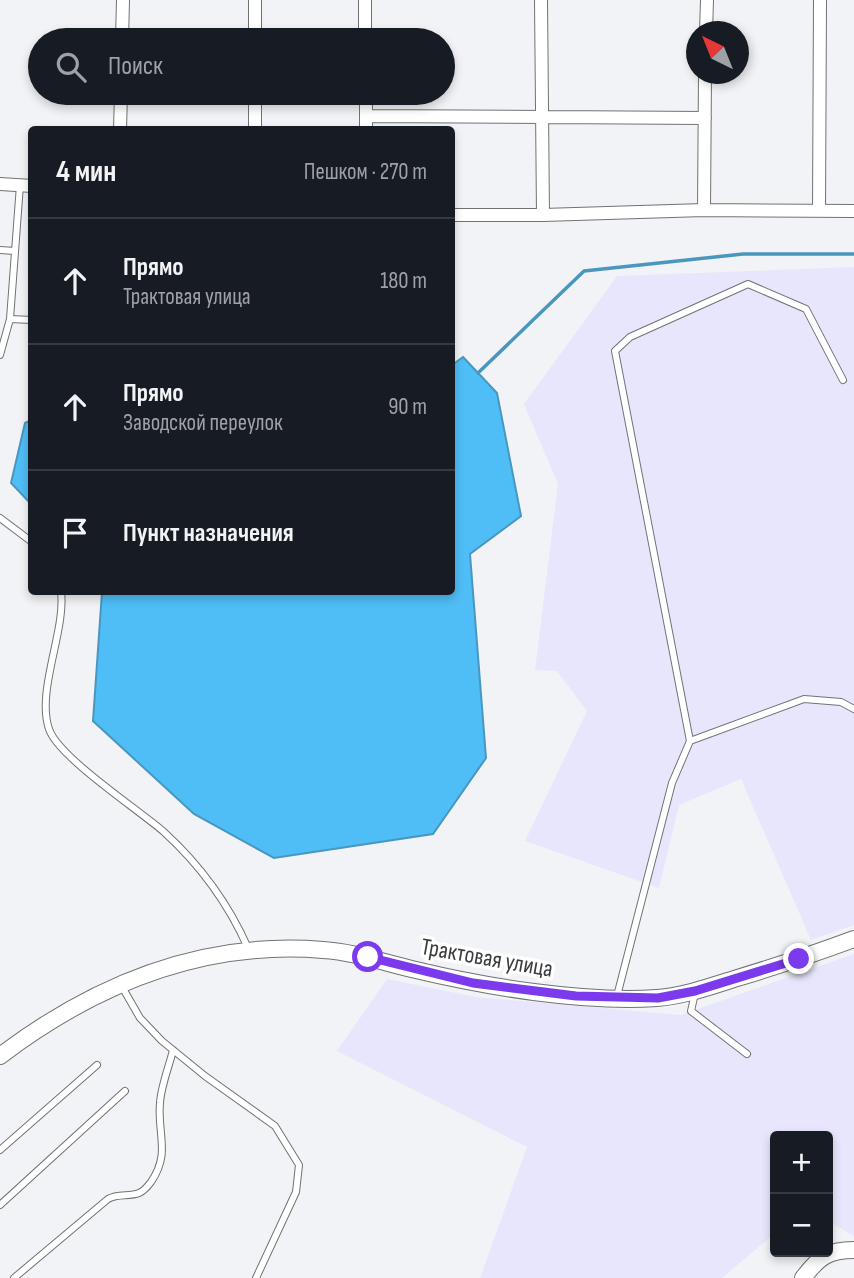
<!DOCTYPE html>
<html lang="ru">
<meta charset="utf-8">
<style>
body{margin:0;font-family:"Sofia Sans Condensed",sans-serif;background:#20242c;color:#f1f3f6}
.controls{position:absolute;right:21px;bottom:21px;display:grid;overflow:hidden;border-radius:7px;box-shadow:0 4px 10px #0003}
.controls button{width:63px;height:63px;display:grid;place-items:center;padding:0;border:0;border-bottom:2px solid #363941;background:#171b24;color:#f1f3f6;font:35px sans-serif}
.compass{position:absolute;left:686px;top:21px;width:63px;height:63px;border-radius:50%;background:#171b24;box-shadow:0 4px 10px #0003;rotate:317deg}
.stop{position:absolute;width:21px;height:21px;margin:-16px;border:5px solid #7c3aed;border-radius:50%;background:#fff}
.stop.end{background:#7c3aed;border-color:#fff;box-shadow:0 2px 7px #0008}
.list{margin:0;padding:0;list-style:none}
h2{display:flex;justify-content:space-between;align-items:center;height:91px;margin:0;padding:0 28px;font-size:30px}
h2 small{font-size:23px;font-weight:400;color:#9ea1a6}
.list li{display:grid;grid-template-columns:46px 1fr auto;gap:21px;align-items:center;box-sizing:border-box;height:126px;padding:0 28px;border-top:2px solid #363941}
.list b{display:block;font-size:26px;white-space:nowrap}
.list p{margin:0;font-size:23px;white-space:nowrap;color:#9ea1a6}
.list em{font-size:23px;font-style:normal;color:#9ea1a6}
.icon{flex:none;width:38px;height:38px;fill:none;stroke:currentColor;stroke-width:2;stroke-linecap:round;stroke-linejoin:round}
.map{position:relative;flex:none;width:854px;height:1278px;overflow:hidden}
.search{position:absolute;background:#171b24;box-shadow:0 4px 10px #0003;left:28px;top:28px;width:427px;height:77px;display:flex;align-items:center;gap:18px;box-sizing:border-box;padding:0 24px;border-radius:38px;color:#9ea1a6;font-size:26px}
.panel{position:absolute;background:#171b24;box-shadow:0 4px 10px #0003;left:28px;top:126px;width:427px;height:469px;border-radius:7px}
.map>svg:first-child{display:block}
</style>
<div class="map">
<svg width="854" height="1278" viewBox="0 0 854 1278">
<rect width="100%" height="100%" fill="#f2f3f6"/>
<path fill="#e8e6fc" d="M854,267v658l-43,15 -70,-161 -62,26 -20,83 -134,-47 62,-130 -30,-40 -22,-1 23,-186 -34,-80 93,-128z
M854,954v282l-26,-15v-85h-53v97l-53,45h-242l47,-131 -190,-96 50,-72 89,18 205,18z"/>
<path fill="#4fbdf6" stroke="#4997bf" stroke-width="2" d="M463,357l34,36 24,123 -51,38 16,204 -53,76 -159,24 -80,-44 -101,-93 9,-129h350v-227z
M31,420h1l-1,84 -20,-21 14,-60z"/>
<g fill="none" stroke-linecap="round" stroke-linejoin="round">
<path stroke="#4997bf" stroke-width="3.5" d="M478,373l106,-102 159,-17h111"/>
<g stroke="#717275" stroke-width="8">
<path id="service" d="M20,185l-10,134 22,1
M0,250l15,1
M0,355l10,-36
M0,518l32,24
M61,592c5,38 -25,99 -12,137 9,28 90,81 115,103 35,32 65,73 84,116
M690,741l-75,-390 15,-14 118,-53 58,25 37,71
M121,985l19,33 22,23 43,35 70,50 24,39 -3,27 -40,86
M695,993l-4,18 56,43
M617,996l55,-213 18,-42 114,-42 37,3 13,7
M0,1150l97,-85
M0,1205l125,-114
M14,1278l94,-79c10,-6 21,-2 31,-6 5,-2 9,-7 12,-11 20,-29 6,-48 9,-79 1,-17 9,-36 13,-53"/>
</g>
<g stroke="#717275" stroke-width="14">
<path id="minor" d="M255,0v40
M365,0v40
M541,0l2,215
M706,32l1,-32
M122,40l1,-40
M255,93v37
M366,93v37
M366,116l339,2
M120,130l1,-37
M0,184l32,2
M704,210l1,-136
M819,211l1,-211
M452,215h91l161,-5 150,1"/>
</g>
<g stroke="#717275" stroke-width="18">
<path id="tertiary" d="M0,1056c95,-72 202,-116 323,-106 32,2 62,13 93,20 71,17 168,33 241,28 26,-2 52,-11 77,-19 40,-12 80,-25 120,-40
M803,1278c16,-21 25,-28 51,-28"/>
</g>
<use href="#service" stroke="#fff" stroke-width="6"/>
<use href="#minor" stroke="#fff" stroke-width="12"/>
<use href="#tertiary" stroke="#fff" stroke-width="16"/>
</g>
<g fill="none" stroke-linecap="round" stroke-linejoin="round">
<path stroke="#7c3aed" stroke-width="9" d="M368,957l105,26 103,13 82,2 37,-7 104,-32"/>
</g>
<g text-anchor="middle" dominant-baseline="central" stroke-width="7" stroke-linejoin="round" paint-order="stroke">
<g font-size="24" fill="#3c3d3e" stroke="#fff">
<text transform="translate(487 958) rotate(10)">Трактовая улица</text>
</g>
</g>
</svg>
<div class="controls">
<button>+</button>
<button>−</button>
</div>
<svg class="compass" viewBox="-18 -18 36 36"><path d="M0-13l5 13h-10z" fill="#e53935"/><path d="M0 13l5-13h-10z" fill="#9ea1a6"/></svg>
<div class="stop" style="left:368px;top:957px"></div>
<div class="stop end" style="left:799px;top:959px"></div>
<div class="search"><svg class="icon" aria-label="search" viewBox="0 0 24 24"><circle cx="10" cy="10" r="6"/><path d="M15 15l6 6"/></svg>Поиск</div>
<section class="panel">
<h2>4 мин<small>Пешком · 270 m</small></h2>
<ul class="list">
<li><svg class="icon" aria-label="ahead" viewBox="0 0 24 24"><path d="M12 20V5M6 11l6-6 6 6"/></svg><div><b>Прямо</b><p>Трактовая улица</p></div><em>180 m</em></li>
<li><svg class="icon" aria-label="ahead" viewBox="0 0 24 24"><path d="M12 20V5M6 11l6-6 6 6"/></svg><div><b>Прямо</b><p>Заводской переулок</p></div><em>90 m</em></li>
<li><svg class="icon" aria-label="arrive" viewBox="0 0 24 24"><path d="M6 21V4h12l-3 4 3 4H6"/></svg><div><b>Пункт назначения</b></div></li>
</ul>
</section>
</div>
